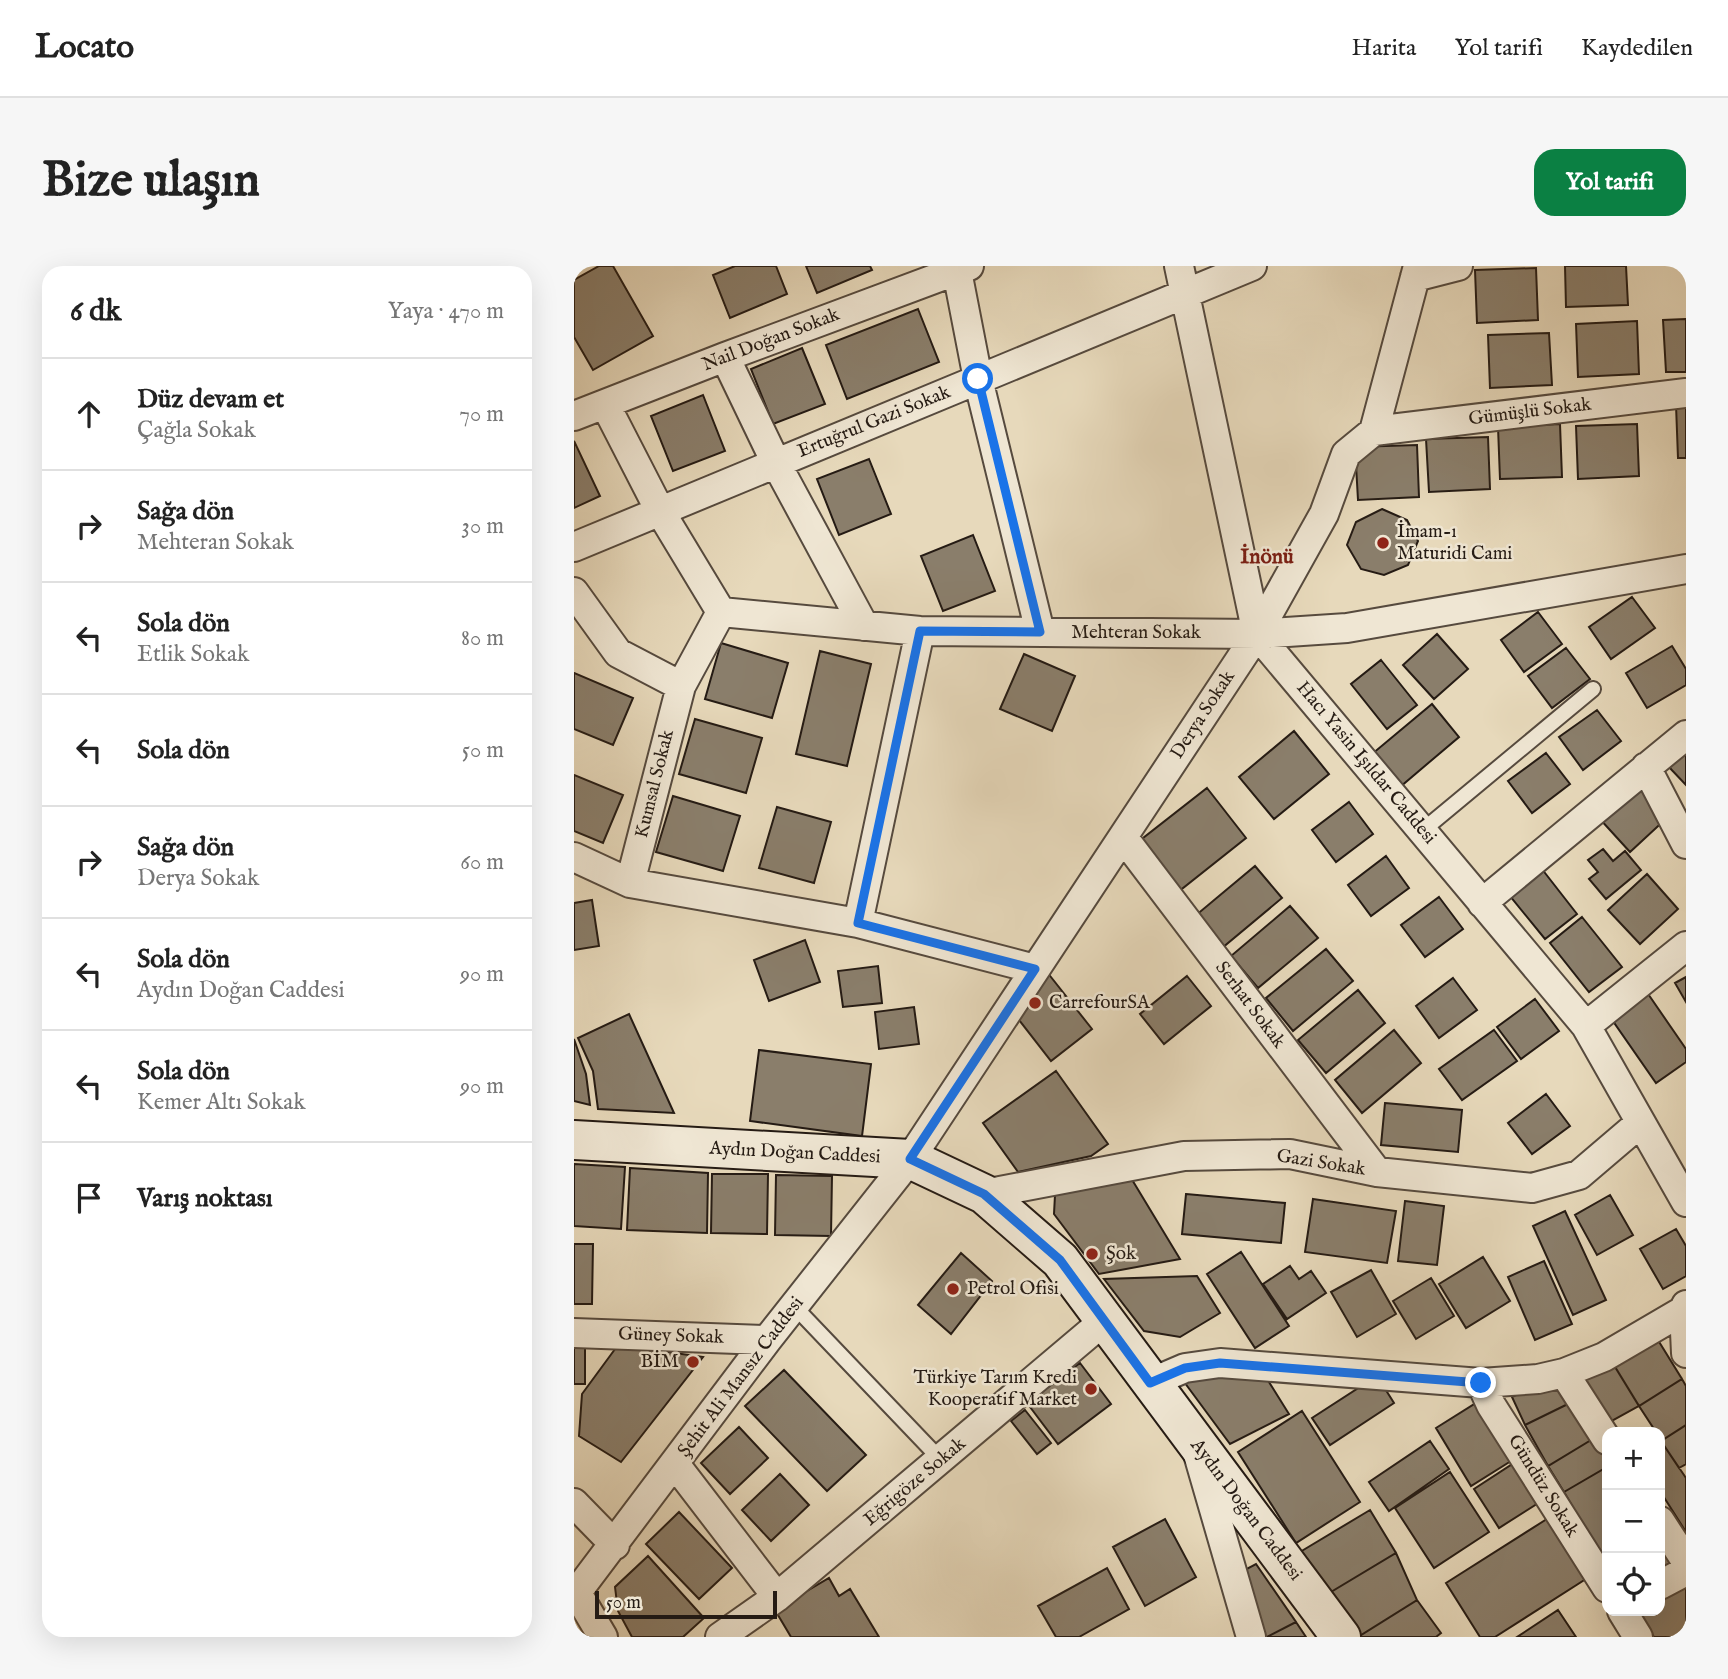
<!DOCTYPE html>
<html lang="tr">
<meta charset="utf-8">
<style>
body{margin:0;font-family:"IM FELL English",serif;background:#f6f6f6;color:#222}
.controls{position:absolute;right:21px;bottom:21px;display:grid;overflow:hidden;border-radius:14px;box-shadow:0 7px 28px #0002}
.controls button{width:63px;height:63px;display:grid;place-items:center;padding:0;border:0;border-bottom:2px solid #e0e0e0;background:#fff;color:#222;font:35px sans-serif}
.scale{position:absolute;left:21px;bottom:18px;width:182px;box-sizing:border-box;padding-left:7px;border:4px solid #251b14;border-top:0;font-size:19px;line-height:24px;white-space:nowrap;color:#251b14;-webkit-text-stroke:5px #efe6d3;paint-order:stroke}
.stop{position:absolute;width:21px;height:21px;margin:-16px;border:5px solid #1a73e8;border-radius:50%;background:#fff}
.stop.end{background:#1a73e8;border-color:#fff;box-shadow:0 2px 7px #0008}
.list{margin:0;padding:0;list-style:none}
h2{display:flex;justify-content:space-between;align-items:center;height:91px;margin:0;padding:0 28px;font-size:30px}
h2 small{font-size:23px;font-weight:400;color:#767676}
.list li{display:grid;grid-template-columns:46px 1fr auto;gap:21px;align-items:center;box-sizing:border-box;height:112px;padding:0 28px;border-top:2px solid #e0e0e0}
.list b{display:block;font-size:26px;white-space:nowrap}
.list p{margin:0;font-size:23px;white-space:nowrap;color:#767676}
.list em{font-size:23px;font-style:normal;color:#767676}
.icon{flex:none;width:38px;height:38px;fill:none;stroke:currentColor;stroke-width:2;stroke-linecap:round;stroke-linejoin:round}
.map{position:relative;flex:none;width:1112px;height:1371px;overflow:hidden;border-radius:21px}
header{display:flex;align-items:center;gap:42px;box-sizing:border-box;height:98px;padding:0 35px;background:#fff;border-bottom:2px solid #e0e0e0}
header strong{font-size:33px}
nav{display:flex;gap:38px;margin-inline-start:auto;font-size:24px}
.intro{display:flex;align-items:center;justify-content:space-between;box-sizing:border-box;height:168px;padding:0 42px}
h1{margin:0;font-size:49px}
.button{padding:18px 32px;border-radius:21px;background:#0b8043;color:#fff;font-size:24px;font-weight:700}
main{display:flex;gap:42px;padding:0 42px}
aside{flex:1;background:#fff;border-radius:21px;box-shadow:0 7px 28px #0002}
.map>svg:first-child{display:block}
</style>
<header>
<strong>Locato</strong>
<nav><a>Harita</a><a>Yol tarifi</a><a>Kaydedilen</a></nav>
</header>
<div class="intro"><h1>Bize ulaşın</h1><a class="button">Yol tarifi</a></div>
<main>
<aside>
<h2>6 dk<small>Yaya · 470 m</small></h2>
<ul class="list">
<li><svg class="icon" aria-label="ahead" viewBox="0 0 24 24"><path d="M12 20V5M6 11l6-6 6 6"/></svg><div><b>Düz devam et</b><p>Çağla Sokak</p></div><em>70 m</em></li>
<li><svg class="icon" aria-label="right" viewBox="0 0 24 24"><path d="M7 20v-9h11M14 6l5 5-5 5"/></svg><div><b>Sağa dön</b><p>Mehteran Sokak</p></div><em>30 m</em></li>
<li><svg class="icon" aria-label="left" viewBox="0 0 24 24"><path d="M17 20v-9H6M10 6l-5 5 5 5"/></svg><div><b>Sola dön</b><p>Etlik Sokak</p></div><em>80 m</em></li>
<li><svg class="icon" aria-label="left" viewBox="0 0 24 24"><path d="M17 20v-9H6M10 6l-5 5 5 5"/></svg><div><b>Sola dön</b></div><em>50 m</em></li>
<li><svg class="icon" aria-label="right" viewBox="0 0 24 24"><path d="M7 20v-9h11M14 6l5 5-5 5"/></svg><div><b>Sağa dön</b><p>Derya Sokak</p></div><em>60 m</em></li>
<li><svg class="icon" aria-label="left" viewBox="0 0 24 24"><path d="M17 20v-9H6M10 6l-5 5 5 5"/></svg><div><b>Sola dön</b><p>Aydın Doğan Caddesi</p></div><em>90 m</em></li>
<li><svg class="icon" aria-label="left" viewBox="0 0 24 24"><path d="M17 20v-9H6M10 6l-5 5 5 5"/></svg><div><b>Sola dön</b><p>Kemer Altı Sokak</p></div><em>90 m</em></li>
<li><svg class="icon" aria-label="arrive" viewBox="0 0 24 24"><path d="M6 21V4h12l-3 4 3 4H6"/></svg><div><b>Varış noktası</b></div></li>
</ul>
</aside>
<div class="map">
<svg width="1112" height="1371" viewBox="0 0 1112 1371">
<rect width="100%" height="100%" fill="#e7d9bb"/>
<filter id="stains"><feTurbulence type="fractalNoise" baseFrequency=".00286" numOctaves="4"/><feColorMatrix values="0 0 0 0 .2 0 0 0 0 .09 0 0 0 0 .02 0 0 0 .5 -.17"/></filter>
<radialGradient id="worn" r=".72"><stop offset=".6" stop-color="#630" stop-opacity="0"/><stop offset="1" stop-color="#630" stop-opacity=".3"/></radialGradient>
<path fill="#8a7e6b" stroke="#251b14" stroke-width="2" d="M25,0h14l40,70 -60,34 -19,-33v-57z
M161,0h41l11,28 -57,24 -17,-43z
M232,0h64l2,4 -55,23z
M991,0h61l2,39 -62,2z
M962,2l2,52 -61,3 -2,-53z
M344,43l21,53 -92,37 -21,-54z
M1112,53v53h-20l-3,-52z
M1063,55l2,53 -61,3 -2,-53z
M975,67l3,52 -62,3 -2,-53z
M228,82l23,56 -52,20 -22,-55z
M129,129l22,56 -52,20 -22,-55z
M1102,139h10v53h-8z
M986,158l2,53 -62,2 -2,-52z
M1063,158l2,52 -61,3 -2,-53z
M914,171l2,52 -61,3 -3,-53z
M0,175l26,55 -26,12z
M843,179l2,52 -61,3 -3,-53z
M295,193l22,55 -52,21 -22,-56z
M808,243l25,11 11,21 -10,24 -24,10 -23,-6 -14,-24 9,-23z
M399,269l22,56 -52,20 -22,-55z
M1058,331l23,31 -44,31 -22,-32z
M964,346l24,32 -38,28 -23,-32z
M863,368l31,35 -34,30 -31,-34z
M147,377l67,20 -16,55 -67,-19z
M1098,380l14,23v16l-39,23 -21,-35z
M992,382l24,31 -38,29 -24,-32z
M246,385l51,13 -24,102 -51,-12z
M450,388l51,22 -23,55 -52,-22z
M807,394l36,45 -30,24 -36,-45z
M0,407l59,25 -20,47 -39,-16z
M858,438l27,33 -59,50 -28,-33z
M1023,444l24,31 -38,29 -24,-33z
M121,453l67,19 -16,55 -67,-19z
M720,465l35,43 -55,45 -35,-42z
M1112,484v35l-18,-19z
M972,487l24,31 -38,29 -24,-32z
M0,509l49,20 -20,48 -29,-12z
M1064,516l31,34 -39,36 -31,-34z
M633,522l39,50 -68,54 -40,-50z
M99,530l67,20 -17,55 -67,-19z
M775,536l24,32 -37,28 -24,-32z
M203,541l54,15 -17,61 -55,-15z
M1029,583l10,12 12,-10 16,19 -35,29 -17,-20 9,-7 -10,-12z
M812,590l23,32 -38,28 -23,-31z
M964,598l39,50 -32,25 -40,-49z
M681,600l27,32 -60,50 -27,-32z
M1073,608l31,35 -38,35 -32,-34z
M865,631l24,32 -38,28 -24,-32z
M18,634l7,46 -25,4v-47z
M716,640l28,32 -60,50 -27,-32z
M1008,651l40,50 -33,25 -39,-49z
M231,674l15,42 -51,19 -15,-41z
M752,683l27,32 -60,50 -27,-33z
M304,700l4,37 -39,4 -5,-36z
M473,706l45,57 -41,32 -35,-45z
M613,710l24,30 -47,38 -24,-30z
M1112,711v25l-11,-19z
M879,712l24,32 -38,28 -23,-32z
M1070,722l42,61v13l-30,21 -48,-69z
M784,724l27,33 -59,50 -28,-33z
M961,733l24,32 -38,28 -24,-32z
M340,741l5,37 -40,5 -4,-37z
M55,748l45,99 -76,-4 -5,-38 -15,-33z
M820,764l27,33 -59,50 -27,-33z
M920,764l23,31 -55,39 -23,-31z
M0,773l12,35 4,31 -16,-4z
M185,784l112,14 -9,72 -112,-15z
M482,805l52,73 -17,12 -73,16 -35,-49z
M972,828l24,32 -38,28 -24,-31z
M811,837l77,7 -4,42 -77,-7z
M0,898l51,3 -4,62 -47,-3z
M56,902l78,5 -1,60 -80,-3z
M138,908h56l-1,60 -56,-1z
M202,909l56,1 -1,60 -56,-1z
M557,912l49,81 -81,15 -45,-60 1,-19z
M612,928l99,9 -4,40 -99,-9z
M1036,929l23,40 -36,20 -22,-40z
M739,933l83,12 -9,52 -82,-11z
M831,935l39,5 -7,59 -39,-4z
M991,945l41,89 -33,15 -40,-89z
M1102,963l10,17v30l-23,13 -23,-40z
M0,978h19l-1,60h-18z
M667,986l48,74 -34,22 -48,-74z
M387,987l31,28 -41,53 -33,-29z
M909,991l27,44 -44,27 -27,-44z
M970,995l28,63 -37,16 -27,-63z
M716,1000l9,13 12,-8 15,22 -39,26 -24,-35z
M797,1004l25,44 -39,23 -26,-45z
M623,1010l23,37 -40,24 -36,-6 -40,-52z
M857,1012l23,38 -38,23 -23,-38z
M1079,1066l29,47 -43,27 -30,-49z
M44,1079l85,12 -82,105 -42,-26 3,-42z
M0,1081h11v37h-11z
M1035,1091l30,49 -29,16 -29,-49z
M506,1097l31,41 -53,40 -31,-41z
M210,1104l82,85 -39,36 -82,-85z
M688,1105l27,43 -59,30 -51,-69z
M985,1108l13,28 -47,23 -13,-28z
M803,1110l17,27 -64,42 -18,-27z
M1108,1113l4,7v39l-25,16 -1,-9h-4l-17,-26z
M998,1136l24,35 -48,29 -23,-41z
M902,1137l35,58 -40,25 -35,-58z
M451,1144l26,33 -14,11 -26,-33z
M728,1145l58,91 -64,41 -58,-91z
M1112,1159v39l-7,4 -18,-27z
M165,1161l29,31 -38,36 -29,-31z
M1022,1171l11,16v14l-43,25 -16,-26z
M856,1175l19,28 -60,42 -20,-29z
M1087,1175l25,37v54l-26,-41z
M940,1197l26,39 -41,26 -25,-39z
M1033,1201v92l-3,2 -40,-69z
M876,1206l39,60 -55,36 -39,-60z
M206,1208l29,31 -38,36 -29,-31z
M796,1244l26,43 -70,42 -26,-43z
M105,1246l53,56 -33,31 -53,-55z
M976,1251l39,60 -94,60h-15l-34,-54z
M591,1253l31,58 -51,29 -32,-59z
M1086,1272l15,25 -15,9z
M822,1287l21,47 -59,37 -32,-42z
M74,1290l56,62 -21,19h-51l-14,-26 -3,-24z
M682,1298l40,58 -29,15h-9l-19,-64z
M533,1302l22,41 -50,28h-23l-18,-31z
M255,1312l10,18 11,-7 29,48h-88l-16,-27z
M1112,1319v52h-32l-17,-26h23v-22z
M843,1334l24,33 -5,4h-78z
M984,1344l18,27h-59z
M722,1356l10,15h-39z"/>
<g fill="none" stroke-linecap="round" stroke-linejoin="round">
<g stroke="#564a3e" stroke-width="18">
<path id="service" d="M848,565l171,-142
M220,1040l147,154"/>
</g>
<g stroke="#564a3e" stroke-width="32">
<path id="minor" d="M605,0l78,368 329,392 100,176
M383,5l21,108 62,253
M841,11l43,-11
M151,91l51,106 88,163
M31,138l55,107 61,101
M0,150l151,-59 244,-91
M800,165l312,-38
M0,281l678,-281
M0,326l44,61 63,33
M147,346l199,19 337,3
M683,368l67,-120 22,-60 28,-23 44,-165
M1072,501l40,77
M549,571l254,335
M0,591l56,26 228,40 177,46
M56,617l51,-197 40,-74
M908,637l204,-168
M284,657l62,-292
M1012,760l100,-80
M410,928l200,-38 106,-2 87,18 155,16 47,-13 61,-52
M1112,1039l-2,5 2,43
M0,1067l193,7
M990,1107l43,67
M576,1117l35,-15 35,-5 261,20 57,-4 26,-6 40,-16 82,-48
M907,1117l10,22 116,183
M624,1188l53,183
M101,1198l102,133
M0,1237l41,42
M1086,1255l26,40
M1086,1319l26,-14
M3,1327l26,44
M0,1330l193,-256 143,-181 347,-525 90,-6 339,-59
M1048,1345l16,26
M146,1371l57,-40 328,-277"/>
</g>
<g stroke="#251b14" stroke-width="42">
<path id="secondary" d="M0,874l336,19 74,35 76,66 281,377"/>
</g>
<use href="#service" stroke="#efe6d3" stroke-width="14"/>
<use href="#minor" stroke="#efe6d3" stroke-width="28"/>
<use href="#secondary" stroke="#efe6d3" stroke-width="38"/>
</g>
<g fill="none" stroke-linecap="round" stroke-linejoin="round">
<path stroke="#1a73e8" stroke-width="9" d="M404,113l62,253 -120,-1 -62,292 177,46 -125,190 74,35 76,66 90,123 35,-15 35,-5 261,20"/>
</g>
<g fill="#8f2418" stroke="#efe6d3" stroke-width="2.5">
<circle cx="809" cy="277" r="7"/>
<circle cx="461" cy="737" r="7"/>
<circle cx="518" cy="988" r="7"/>
<circle cx="379" cy="1023" r="7"/>
<circle cx="119" cy="1096" r="7"/>
<circle cx="517" cy="1123" r="7"/>
</g>
<g text-anchor="middle" dominant-baseline="central" stroke-width="5" stroke-linejoin="round" paint-order="stroke">
<g font-size="19" fill="#251b14" stroke="#efe6d3">
<text transform="translate(197 74) rotate(-21)">Nail Doğan Sokak</text>
<text transform="translate(956 146) rotate(-7)">Gümüşlü Sokak</text>
<text transform="translate(300 156) rotate(-22)">Ertuğrul Gazi Sokak</text>
<text x="562" y="367">Mehteran Sokak</text>
<text transform="translate(629 449) rotate(-57)">Derya Sokak</text>
<text transform="translate(792 497) rotate(50)">Hacı Yasin Işıldar Caddesi</text>
<text transform="translate(81 518) rotate(-76)">Kumsal Sokak</text>
<text transform="translate(676 739) rotate(53)">Serhat Sokak</text>
<text transform="translate(221 887) rotate(3)">Aydın Doğan Caddesi</text>
<text transform="translate(747 897) rotate(9)">Gazi Sokak</text>
<text transform="translate(97 1070) rotate(2)">Güney Sokak</text>
<text transform="translate(167 1111) rotate(-53)">Şehit Ali Mansız Caddesi</text>
<text transform="translate(341 1216) rotate(-40)">Eğrigöze Sokak</text>
<text transform="translate(969 1220) rotate(58)">Gündüz Sokak</text>
<text transform="translate(672 1244) rotate(53)">Aydın Doğan Caddesi</text>
</g>
<g font-size="19" fill="#251b14" stroke="#efe6d3" text-anchor="start">
<text x="823" y="266">İmam-ı<tspan x="823" dy="22">Maturidi Cami</tspan></text>
<text x="475" y="737">CarrefourSA</text>
<text x="532" y="988">Şok</text>
<text x="393" y="1023">Petrol Ofisi</text>
<text x="105" y="1096" text-anchor="end">BİM</text>
<text x="503" y="1112" text-anchor="end">Türkiye Tarım Kredi<tspan x="503" dy="22">Kooperatif Market</tspan></text>
</g>
<g font-size="21" font-weight="bold" fill="#7a1f14" stroke="#efe6d3">
<text x="693" y="291">İnönü</text>
</g>
</g>
<rect width="100%" height="100%" filter="url(#stains)"/>
<rect width="100%" height="100%" fill="url(#worn)"/>
</svg>
<div class="controls">
<button>+</button>
<button>−</button>
<button><svg class="icon" aria-label="locate" viewBox="0 0 24 24"><circle cx="12" cy="12" r="6"/><path d="M12 2v4M12 18v4M2 12h4M18 12h4"/></svg></button>
</div>
<div class="scale">50 m</div>
<div class="stop" style="left:404px;top:113px"></div>
<div class="stop end" style="left:907px;top:1117px"></div>
</div>
</main>
